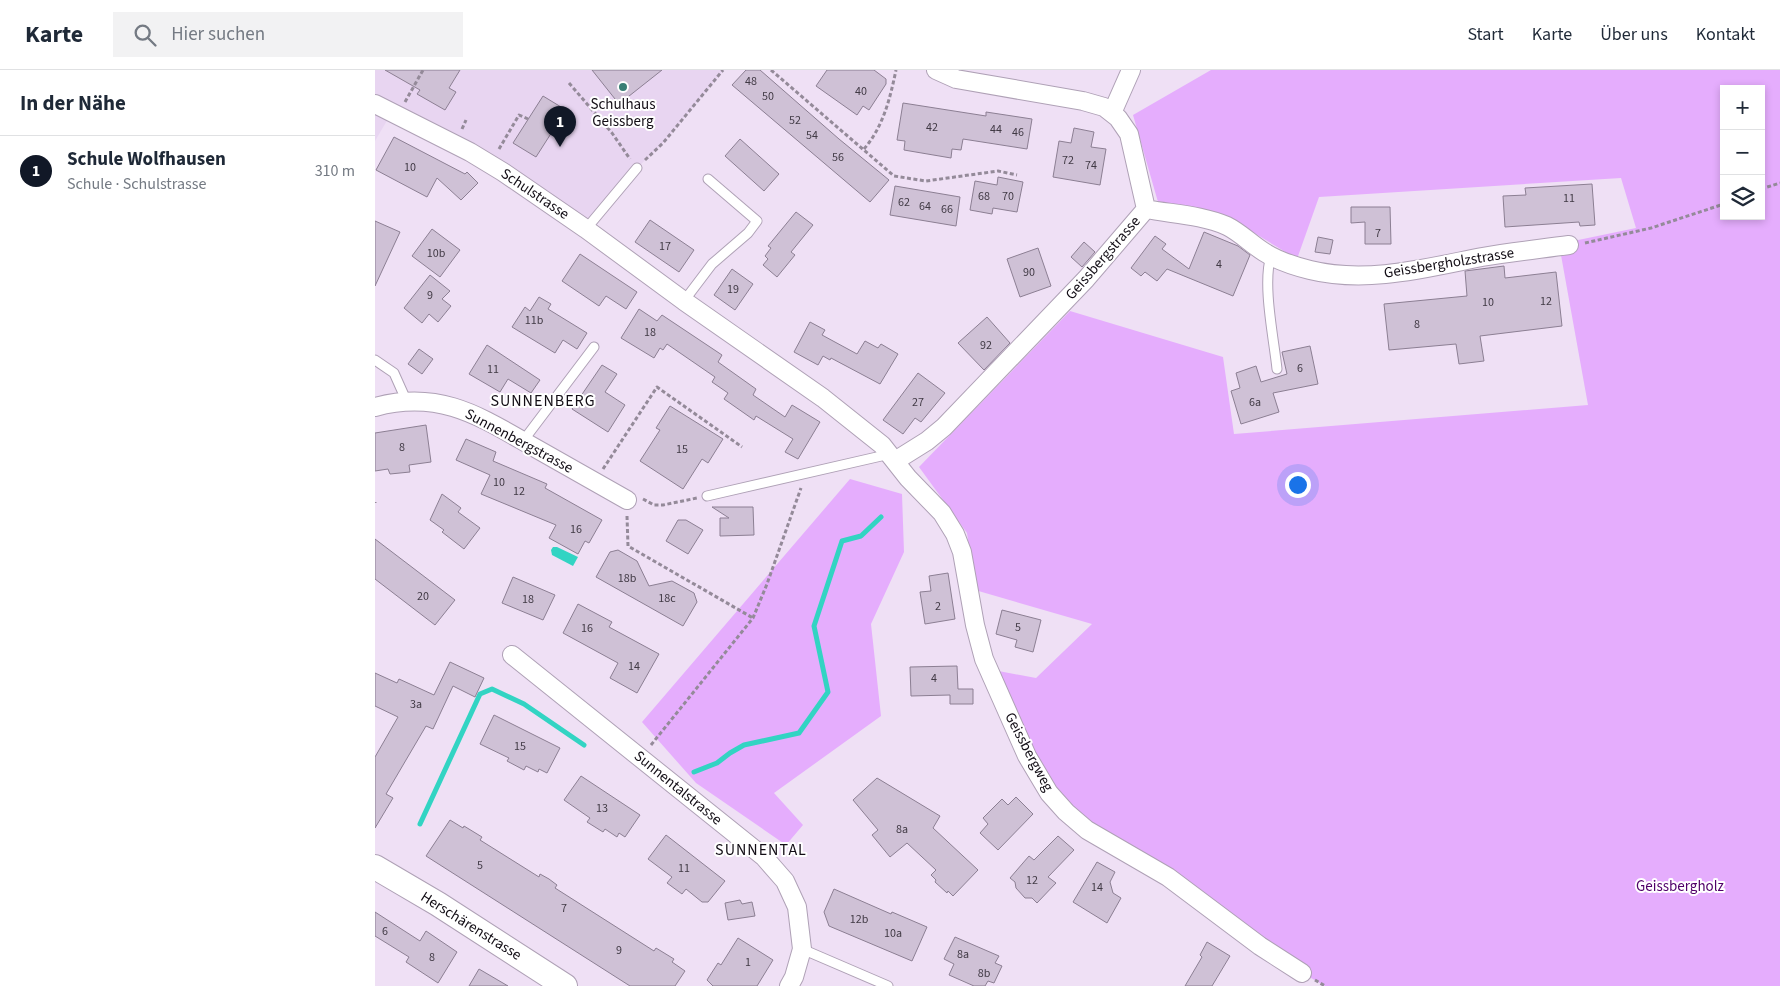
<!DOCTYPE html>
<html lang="de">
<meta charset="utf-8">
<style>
body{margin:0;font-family:"Source Sans 3",sans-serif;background:#f2f2f3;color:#1f2937}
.controls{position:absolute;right:15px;top:15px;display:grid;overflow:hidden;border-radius:0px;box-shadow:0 2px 8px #0003}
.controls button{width:45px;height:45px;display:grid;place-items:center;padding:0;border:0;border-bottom:1px solid #e0e1e3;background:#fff;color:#1f2937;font:25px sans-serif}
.you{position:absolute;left:922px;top:414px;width:18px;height:18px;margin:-12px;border:4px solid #fff;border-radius:50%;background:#1a73e8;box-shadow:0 0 0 8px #1a73e833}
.badge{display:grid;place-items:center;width:32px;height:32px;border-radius:50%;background:#111827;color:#fff;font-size:16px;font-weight:700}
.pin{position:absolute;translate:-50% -41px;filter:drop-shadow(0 1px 2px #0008)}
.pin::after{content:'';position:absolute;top:26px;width:18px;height:15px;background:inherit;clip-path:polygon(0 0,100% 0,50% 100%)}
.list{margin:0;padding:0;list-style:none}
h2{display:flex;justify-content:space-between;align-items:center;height:65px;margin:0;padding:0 20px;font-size:21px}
h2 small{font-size:16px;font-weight:400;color:#747a83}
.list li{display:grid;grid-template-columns:32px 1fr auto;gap:15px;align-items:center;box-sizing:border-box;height:70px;padding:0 20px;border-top:1px solid #e0e1e3}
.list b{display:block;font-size:19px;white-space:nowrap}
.list p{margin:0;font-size:16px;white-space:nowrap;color:#747a83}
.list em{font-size:16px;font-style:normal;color:#747a83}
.icon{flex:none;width:28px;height:28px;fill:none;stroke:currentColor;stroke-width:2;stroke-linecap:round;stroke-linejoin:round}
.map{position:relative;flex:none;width:1405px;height:916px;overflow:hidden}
header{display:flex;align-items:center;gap:30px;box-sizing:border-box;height:70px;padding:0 25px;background:#fff;border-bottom:1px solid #e0e1e3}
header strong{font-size:24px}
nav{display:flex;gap:28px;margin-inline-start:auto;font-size:18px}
.search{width:350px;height:45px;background:#f2f2f3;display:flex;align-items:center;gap:12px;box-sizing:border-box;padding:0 18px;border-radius:0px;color:#747a83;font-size:19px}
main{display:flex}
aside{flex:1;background:#fff}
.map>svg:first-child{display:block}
</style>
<header>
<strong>Karte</strong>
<div class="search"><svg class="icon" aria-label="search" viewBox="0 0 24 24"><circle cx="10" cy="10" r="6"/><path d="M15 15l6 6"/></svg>Hier suchen</div>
<nav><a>Start</a><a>Karte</a><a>Über uns</a><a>Kontakt</a></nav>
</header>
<main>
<aside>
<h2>In der Nähe<small></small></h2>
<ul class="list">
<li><span class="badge">1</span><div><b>Schule Wolfhausen</b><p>Schule · Schulstrasse</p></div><em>310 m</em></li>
</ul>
</aside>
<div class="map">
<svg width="1405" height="916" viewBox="0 0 1405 916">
<rect width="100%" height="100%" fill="#efe0f5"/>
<path fill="#e8d5f1" d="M0,0h349l-61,73 -26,25 -47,54 -198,-110 -17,29z"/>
<path fill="#e5adfd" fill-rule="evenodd" d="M836,0h569v916h-455l-38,-22 -221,-152 -78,-143 48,9 56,-54 -117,-34 -8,-57 -48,-66 151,-156 153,46 11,77 354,-29 -29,-161 77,-16 -15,-50 -302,19 -22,62 -66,-40 -73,-17 -25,-87zM1349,19h37v127h-37z
M475,409l52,15 2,58 -33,72 10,92 -107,77 29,32 -17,20 -90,-62 -54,-61z"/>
<path fill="#32d4c3" d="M178,477h4l21,10 -5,9 -21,-11 -1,-5z"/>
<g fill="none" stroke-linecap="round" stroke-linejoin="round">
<path stroke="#32d4c3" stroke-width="5" d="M319,702l23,-9 13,-10 14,-8 55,-12 29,-41 -14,-66 28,-85 19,-5 20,-19
M45,754l60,-130 12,-5 32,15 60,41"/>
</g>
<path fill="#cfc1d6" stroke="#8c7f93" d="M10,0h75l-11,18 7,4 -11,18 -28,-16 3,-4z
M217,0h70l-43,34z
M371,0h14l79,69 50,41 -19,22 -138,-117z
M452,0h47l12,9v5l-17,26 -6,-4 -6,9 -41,-29z
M168,26l23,14 -30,47 -23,-14z
M528,33l83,13v-4l46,7 -5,30 -64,-10 -2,11 -9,-1 -1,9 -47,-8 1,-9 -8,-1z
M699,58l20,4 -3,15 15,2 -6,36 -47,-8 6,-36 12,2z
M19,67l71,37 2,-2 11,11 -17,17 -24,-22 -10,19 -51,-27z
M365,69l39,35 -15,17 -39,-35z
M623,107l25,5 -6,30 -24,-4 -1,6 -22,-4 5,-29 22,4z
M1217,114l3,41 -15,1 -1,-4 -74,5 -2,-31 23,-1 -1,-7z
M520,116l65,11 -4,29 -66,-11z
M976,137h39l1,37h-26v-22l-14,1z
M421,142l17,13 -22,27 4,3 -18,22 -14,-12 5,-6 -3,-3 6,-8 -3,-2z
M275,150l44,30 -15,22 -44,-30z
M0,151l25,11 -25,54z
M57,159l28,21 -20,27 -28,-21z
M829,162l34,14 12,9 -17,41 -66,-27 -10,12 -12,-9 -4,4 -10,-8 24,-32 11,8 -4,5 27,20z
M943,167l15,3 -3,14 -15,-2z
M709,172l11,10 -13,15 -11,-10z
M663,178l13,38 -31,11 -13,-38z
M205,184l57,38 -11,17 -20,-13 -7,10 -37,-25z
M1129,196l1,12 51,-6 6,54 -82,10 4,25 -25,3 -3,-20 -67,6 -5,-46 83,-8 -2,-25z
M357,199l21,15 -18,26 -21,-15z
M55,205l20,16 -8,8 9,7 -13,16 -9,-8 -7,9 -18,-15z
M164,227l12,7 -3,5 39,24 -10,16 -14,-9 -8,13 -43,-26 13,-20 5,4z
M264,239l18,12 5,-6 60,40 -4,7 38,27 -3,6 32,22 7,-12 28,17 -22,37 -13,-7 8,-13 -37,-23 -2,4 -30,-21 4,-6 -16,-11 3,-5 -48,-33 -4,6 -3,-2 -6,10 -33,-20z
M612,247l23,26 -26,27 -26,-27z
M435,252l15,8 -3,5 35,19 8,-13 13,7 3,-4 17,10 -18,30 -49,-26 -1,2 -7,-4 -5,9 -24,-13z
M112,275l53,35 -9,13 -23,-14 -8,13 -31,-18z
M935,276l8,38 -45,9 6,19 -38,12 -10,-33 9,-3 -4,-15 20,-7 5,16 26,-8 -5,-22z
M44,279l14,10 -11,15 -14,-10z
M227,295l15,9 -12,18 20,13 -17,27 -36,-23z
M543,303l27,20 -24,29 -6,-4 -12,16 -20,-14z
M295,336l53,33 -15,24 -6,-4 -19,30 -43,-28 20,-31 -4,-2z
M51,355l5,37 -22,3 1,7 -20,2 -2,-5 -13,2v-38z
M91,369l30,13 -3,9 54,23 -2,4 57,32 -13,23 -4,-2 -7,13 -29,-16 7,-13 -75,-31 9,-19 -34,-15z
M67,424l19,14 -3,4 22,16 -16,21 -22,-17 2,-2 -14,-10z
M337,437h41l1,28 -34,1v-18h9z
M303,450h8l17,10 -15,24 -22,-13z
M0,469l80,61 -20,25 -60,-46z
M243,480l19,11 12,25 23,-5 22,12 3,9 -14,24 -87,-49 14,-25z
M573,503l7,46 -30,5 -5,-32 11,-1 -2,-15z
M138,507l42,18 -12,25 -41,-17z
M203,534l34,18 -3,5 50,27 -22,39 -27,-15 8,-15 -55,-30z
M627,540l39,10 -8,32 -18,-5 2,-7 -21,-6z
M75,592l34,16 -9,19 -22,-11 -20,43 -7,-3 -40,68 7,4 -18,30v-71l23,-40 -23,-11v-33l22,10 2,-4 35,16z
M582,596l1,23h15v15h-23v-9l-39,1 -1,-29z
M119,645l66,33 -13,25 -8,-4 -1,3 -12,-6 -2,4 -17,-9 2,-3 -29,-14z
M206,706l59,39 -15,22 -6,-4 -2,4 -12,-8 -2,3 -16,-10 3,-4 -26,-18z
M502,708l63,38 -7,12 45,42 -25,26 -5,-5 -1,2 -12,-11 1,-2 -5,-5 5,-5 -29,-27 -17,14 -18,-22 6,-5 -25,-30z
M641,727l17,17 -35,36 -18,-17 8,-9 -5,-6 19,-19 6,6z
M75,750l13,8 1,-2 18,11 -2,3 59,37 1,-3 9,5 8,6 -2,3 99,63 2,-3 18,11 -2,3 13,9 -10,15h-45l-204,-130z
M291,765l59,46 -17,21h-6l-16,-13 -4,5 -15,-11 5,-6 -24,-18z
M683,766l16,14 -26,27 8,6 -19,20 -5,-5h-7l-9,-10 -1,-6 -5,-4 19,-22 5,4z
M722,792l18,10 -5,10 3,11 8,5 -14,25 -34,-21z
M459,819l57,25 1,-2 35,15 -15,34 -83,-35 -5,-14z
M365,830l2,4 10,-2 3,14 -27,4 -3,-17z
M0,842l45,29 6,-10 31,21 -19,31 -32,-21 3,-5 -34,-21z
M580,867l44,19 -4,7 7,3 -8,17 -6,-2 -3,5h-11l-25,-11 5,-11 -10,-5z
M363,868l35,22 -16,26h-44l-6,-6 11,-17 3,2z
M832,872l23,14 -18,30h-27l17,-29 -2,-2z
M104,899l29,17h-39z"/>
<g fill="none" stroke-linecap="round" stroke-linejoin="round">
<g stroke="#afa1b6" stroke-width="11">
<path id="lane" d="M211,159l51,-61
M896,186c-9,28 3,83 6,113
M309,231l28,-37 36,-31 9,-12 -49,-42
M0,290l19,13 13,29
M148,371l71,-94
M332,426l183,-42
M427,879l86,37"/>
</g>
<g stroke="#afa1b6" stroke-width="20">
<path id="street" d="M561,0l20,9 127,22 21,6 14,11 11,16 17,75
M0,34l95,48 33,20 83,57 98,72 139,97 59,47 26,33 34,35 13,21 7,18 13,73 9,34 43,97 22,37 17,19 21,18 81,47 92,69 42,27
M737,43l19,-43
M771,139c26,5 56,6 81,17 14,7 24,18 37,26 14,9 30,14 46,18 57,14 116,-2 172,-13 29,-5 58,-8 87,-12
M0,337c67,-18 107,11 162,42 30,17 60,34 90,51
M520,391l32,-20 17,-14 142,-148 60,-70
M137,585l252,202 21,24 12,26 5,42 -8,28 -5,9"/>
</g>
<g stroke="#afa1b6" stroke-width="26">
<path id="secondary" d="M0,797l63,37 127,82"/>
</g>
<path stroke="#948a99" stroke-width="3" stroke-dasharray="4 2.5" stroke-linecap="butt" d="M396,0l123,106 32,5 72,-10 19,4
M194,13l43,50 18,26
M30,32l18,-32
M87,59l4,-9
M124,79l20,-34 9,4
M489,79c19,-22 26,-50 32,-79
M270,90l18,-17 60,-73
M1386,119l19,-6
M1210,173l66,-15 73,-24
M228,399l54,-82 85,60
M268,429l11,6h9l34,-7
M0,432v1
M252,446l1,30 125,72
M276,675l102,-127 14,-34 34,-96
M940,910l10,6"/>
<use href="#lane" stroke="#fff" stroke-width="9"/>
<use href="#street" stroke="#fff" stroke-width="18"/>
<use href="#secondary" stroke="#fff" stroke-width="24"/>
</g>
<circle fill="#387e75" stroke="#fff" stroke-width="2" cx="248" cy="17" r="5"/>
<g text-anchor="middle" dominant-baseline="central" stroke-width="4" stroke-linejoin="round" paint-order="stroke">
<g font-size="12" fill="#413a45">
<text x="376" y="11">48</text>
<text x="486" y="21">40</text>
<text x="393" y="26">50</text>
<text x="420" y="50">52</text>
<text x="557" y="57">42</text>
<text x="621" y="59">44</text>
<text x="643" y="62">46</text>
<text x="437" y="65">54</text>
<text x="463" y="87">56</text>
<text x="693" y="90">72</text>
<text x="716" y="95">74</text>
<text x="35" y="97">10</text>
<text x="609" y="126">68</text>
<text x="633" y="126">70</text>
<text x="1194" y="128">11</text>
<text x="529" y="132">62</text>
<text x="550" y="136">64</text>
<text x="572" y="139">66</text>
<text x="1003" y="163">7</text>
<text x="290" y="176">17</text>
<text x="61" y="183">10b</text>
<text x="844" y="194">4</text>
<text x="654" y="202">90</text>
<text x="358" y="219">19</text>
<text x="55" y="225">9</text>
<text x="1171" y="231">12</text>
<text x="1113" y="232">10</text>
<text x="159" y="250">11b</text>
<text x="1042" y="254">8</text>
<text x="275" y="262">18</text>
<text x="611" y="275">92</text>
<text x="925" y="298">6</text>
<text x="118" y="299">11</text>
<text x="543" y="332">27</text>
<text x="880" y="332">6a</text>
<text x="27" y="377">8</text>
<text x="307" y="379">15</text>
<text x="124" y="412">10</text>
<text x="144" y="421">12</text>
<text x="201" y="459">16</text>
<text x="252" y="508">18b</text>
<text x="48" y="526">20</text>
<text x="292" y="528">18c</text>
<text x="153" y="529">18</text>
<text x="563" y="536">2</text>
<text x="643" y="557">5</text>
<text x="212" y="558">16</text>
<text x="259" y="596">14</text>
<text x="559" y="608">4</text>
<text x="41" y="634">3a</text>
<text x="145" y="676">15</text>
<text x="227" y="738">13</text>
<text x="527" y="759">8a</text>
<text x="105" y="795">5</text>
<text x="309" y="798">11</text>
<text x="657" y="810">12</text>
<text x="722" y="817">14</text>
<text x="189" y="838">7</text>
<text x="484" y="849">12b</text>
<text x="10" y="861">6</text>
<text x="518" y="863">10a</text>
<text x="244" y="880">9</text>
<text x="588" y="884">8a</text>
<text x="57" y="887">8</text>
<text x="373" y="892">1</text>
<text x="609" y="903">8b</text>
</g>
<g font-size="15" fill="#120d15" stroke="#fff">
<text x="248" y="34">Schulhaus<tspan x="248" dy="17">Geissberg</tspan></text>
</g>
<g font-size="15" fill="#120d15" stroke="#fff">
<text transform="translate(160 124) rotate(34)">Schulstrasse</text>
<text transform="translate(728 188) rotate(-49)">Geissbergstrasse</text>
<text transform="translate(1074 193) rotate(-9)">Geissbergholzstrasse</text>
<text transform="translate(144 371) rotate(28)">Sunnenbergstrasse</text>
<text transform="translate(654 682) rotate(62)">Geissbergweg</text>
<text transform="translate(303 718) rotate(39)">Sunnentalstrasse</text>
<text transform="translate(96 856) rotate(32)">Herschärenstrasse</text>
</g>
<g font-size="15" fill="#500069" stroke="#fff">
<text x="1305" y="816">Geissbergholz</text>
</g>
<g font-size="16" letter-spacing="1" fill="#120d15" stroke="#fff">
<text x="168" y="331">SUNNENBERG</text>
<text x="386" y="780">SUNNENTAL</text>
</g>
</g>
</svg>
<div class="controls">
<button>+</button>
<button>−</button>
<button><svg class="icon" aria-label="layers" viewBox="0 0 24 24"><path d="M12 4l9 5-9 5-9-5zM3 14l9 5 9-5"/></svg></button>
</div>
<div class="you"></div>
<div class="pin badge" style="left:185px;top:77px">1</div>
</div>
</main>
